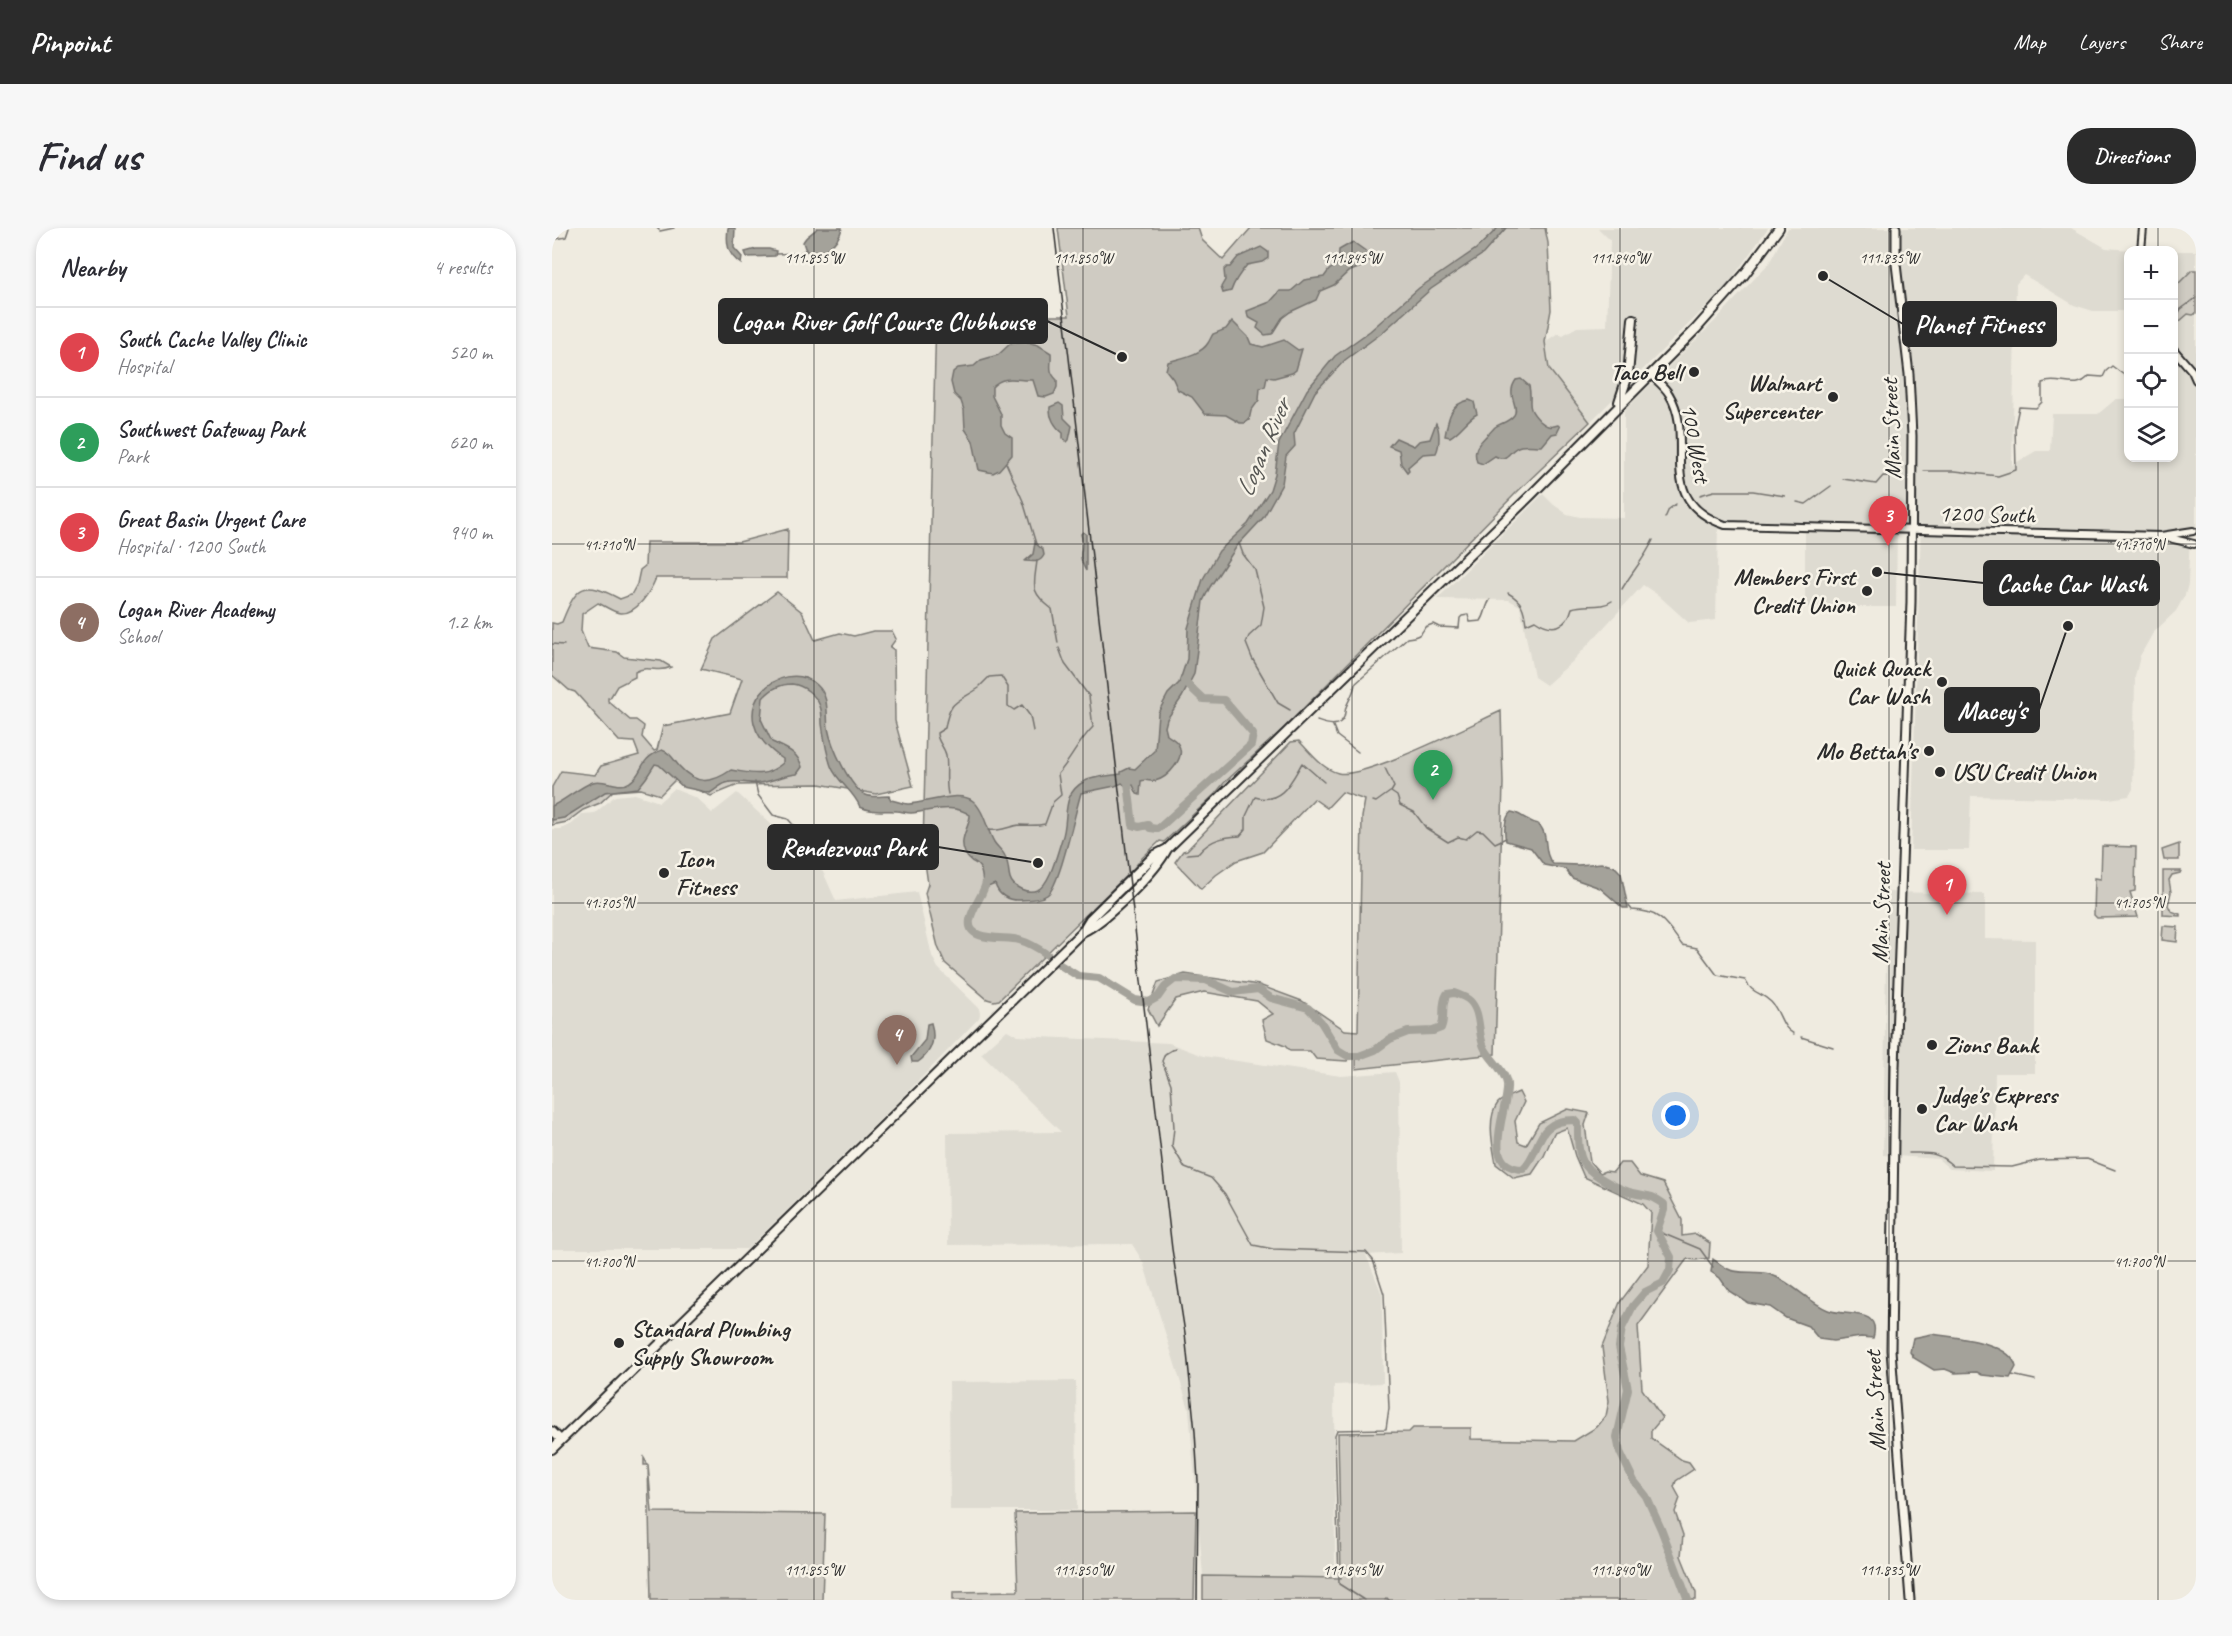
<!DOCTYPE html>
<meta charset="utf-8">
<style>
body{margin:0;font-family:Caveat,sans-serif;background:#f7f7f7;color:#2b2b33}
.controls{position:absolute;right:18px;top:18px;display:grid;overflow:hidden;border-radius:12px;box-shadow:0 3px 9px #0003}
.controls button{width:54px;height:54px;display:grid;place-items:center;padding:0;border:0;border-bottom:2px solid #e1e1e2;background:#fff;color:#2b2b33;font:30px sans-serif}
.you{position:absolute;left:1124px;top:888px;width:21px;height:21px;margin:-15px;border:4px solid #fff;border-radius:50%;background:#1a73e8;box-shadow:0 0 0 9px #1a73e833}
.badge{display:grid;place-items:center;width:39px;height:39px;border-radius:50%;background:#2b2b2b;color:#fff;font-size:20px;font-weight:700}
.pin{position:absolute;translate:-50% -50px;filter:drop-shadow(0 2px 3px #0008)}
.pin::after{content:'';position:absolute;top:32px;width:21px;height:18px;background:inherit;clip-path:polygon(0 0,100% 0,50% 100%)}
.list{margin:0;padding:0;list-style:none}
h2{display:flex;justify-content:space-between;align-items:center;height:78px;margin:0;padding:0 24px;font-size:26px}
h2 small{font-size:20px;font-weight:400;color:#7c7c81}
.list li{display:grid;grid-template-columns:39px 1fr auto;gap:18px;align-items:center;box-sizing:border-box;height:90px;padding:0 24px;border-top:2px solid #e1e1e2}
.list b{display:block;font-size:22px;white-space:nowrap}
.list p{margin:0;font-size:20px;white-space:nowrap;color:#7c7c81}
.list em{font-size:20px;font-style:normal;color:#7c7c81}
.icon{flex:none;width:33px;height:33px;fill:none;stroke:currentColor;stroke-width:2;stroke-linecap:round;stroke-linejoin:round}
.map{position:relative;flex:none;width:1644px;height:1372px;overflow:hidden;border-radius:24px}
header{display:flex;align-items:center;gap:36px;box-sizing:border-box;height:84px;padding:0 30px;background:#2b2b2b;color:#fff}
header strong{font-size:28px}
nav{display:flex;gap:33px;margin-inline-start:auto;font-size:21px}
.intro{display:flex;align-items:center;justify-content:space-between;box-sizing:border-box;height:144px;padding:0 36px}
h1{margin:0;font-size:42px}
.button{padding:15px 27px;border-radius:24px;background:#2b2b2b;color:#fff;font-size:21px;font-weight:700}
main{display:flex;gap:36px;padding:0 36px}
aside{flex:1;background:#fff;border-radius:24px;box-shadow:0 3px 9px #0003}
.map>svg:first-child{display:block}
</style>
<header>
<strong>Pinpoint</strong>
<nav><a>Map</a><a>Layers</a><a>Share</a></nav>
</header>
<div class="intro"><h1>Find us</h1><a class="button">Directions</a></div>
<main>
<aside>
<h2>Nearby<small>4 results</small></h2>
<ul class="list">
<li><span class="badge" style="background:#e0444e">1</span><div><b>South Cache Valley Clinic</b><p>Hospital</p></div><em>520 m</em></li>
<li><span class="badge" style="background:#2e9e5b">2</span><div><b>Southwest Gateway Park</b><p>Park</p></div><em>620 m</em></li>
<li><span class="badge" style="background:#e0444e">3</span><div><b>Great Basin Urgent Care</b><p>Hospital · 1200 South</p></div><em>940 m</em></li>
<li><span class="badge" style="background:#8d6e63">4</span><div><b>Logan River Academy</b><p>School</p></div><em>1.2 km</em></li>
</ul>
</aside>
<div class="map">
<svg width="1644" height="1372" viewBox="0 0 1644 1372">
<rect width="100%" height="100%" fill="#efebe0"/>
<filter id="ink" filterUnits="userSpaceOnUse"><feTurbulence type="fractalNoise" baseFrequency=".0167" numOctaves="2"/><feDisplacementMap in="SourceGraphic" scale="12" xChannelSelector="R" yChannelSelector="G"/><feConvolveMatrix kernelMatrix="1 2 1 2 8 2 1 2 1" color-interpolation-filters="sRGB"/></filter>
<g filter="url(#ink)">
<path fill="#dedbd1" d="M1046,0h170l-42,59 -136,135 -41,-53 -4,-27 13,-9 5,2 14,-8 30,-1 3,-86z
M1236,0h283l35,20 25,2h-3v61h-35l-19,-6 -50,-30 -8,9 -4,181 24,-14h14l2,-37h46l18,-15h12v59h46v-207h22v274l-6,4 -2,55 -3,11 -9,16 -23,22 -13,23 -5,21 -2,112 -4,7 -20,3 -138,-3 -2,54h-58l10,-326 -24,1 -1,82h-91v-82h-87l-2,95 -27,3 -31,-28 -15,-10 -71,77 -26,23 -12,-8 -14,-71 -11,-6 -72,-1 106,-105 11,11 13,9 13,3 44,1v-107l91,-90 54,-58z
M122,561l22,9 16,15 25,-20 86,79 13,29 81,-9 15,64 6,12 41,40 1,6 -1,4 -81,84 -151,147h-195v-420h9l11,-5 10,-10 13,-1 20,-17 20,-2 24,8z
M1335,664l98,2v45l50,1v133h-40l-2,98 -43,-2 -12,-10 -55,-4z
M455,802l11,6 151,7 34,13 138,20 54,-4 4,10 2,171 -35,2 16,39 1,89 -49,2 1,193 -132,-2 -14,-167 -46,-147 -11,-18 -184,1 -1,-112 114,-1 -80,-78z
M524,1153l1,129h-127l-1,-128z"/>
<path fill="#cfcbc2" stroke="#7d7b76" stroke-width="1.5" d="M506,0h140l4,12 21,20 28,-32h294l3,15 3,67 -6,32 4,27 41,53 -72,69 -233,236 -61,56 -9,11 -51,48 -4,-1 -18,17 -8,10 -135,132 -5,1 -7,-2 -42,-36 -7,-16 -13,-54 3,-9 -5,-36 13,-532h133z
M1640,42h4v43l-3,2 -5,-1 -14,12v-38z
M236,301l-1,49h-131c-5,12 -19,37 -36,35 -7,-1 -15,-7 -22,-10l-16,11 -1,17 7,17 29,4 7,5 37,4 10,6c-14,7 -21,-3 -36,5v5l-18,9 -7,12h-2v3l22,19h6l8,6 -2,11 12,14 3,-1 6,-24 67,-13 12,-34 -41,-10 14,-30 62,-47 25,20 13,28 25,-7 14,3 19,-5h19l4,8 -6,8 4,3 1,71 18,65 -37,8 -57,-10 -81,1 -27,11 -36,-16 -15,15 -19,-6 -28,2 -13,12 -17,7 -16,12 -15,3v-38l9,-16 34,4 6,-9 38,-11 -5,-13 -15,-1 -44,-49 -6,-2 -17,-15v-52l5,1 5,-2c15,-38 22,-42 58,-23l11,-4 6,-11 3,-14 5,-4 1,-24h93z
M949,483l2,72 -8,271 -139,15v-15l-9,7 -31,-2 -6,-8h-20l-5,-5 -18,-7 -5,-19 11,-6 -16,-13 -53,-9 -28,7 -19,27 -9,-17 10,-27 27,-8 74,11 43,16 43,29 13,1 4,-214 3,-17 -23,-8 -15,16 -13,-9 -51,53 -27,9 -20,14 -15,14 -26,-27 8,-11 4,-1 104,-108 8,-1c11,11 23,28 39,32 24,7 134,-49 163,-62z
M1627,616v16h-15l-2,-10z
M1550,618l34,1 -1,44 -5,1 8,25 -41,1 -3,-3 1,-37 6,1z
M1611,643h18l-1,2 -8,2 -3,5 2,12 -3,13 3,6 9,3v2l-17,-1z
M1611,698l15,1 -1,15 -15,-2z
M967,864l5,10 -9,19 3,21 8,3 13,-22 29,-14 21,4 -4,12 5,37 10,11 5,-2 8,1 7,-9h10l10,13 23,7 19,37v16l14,-2 14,9 -1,15 -13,2 -9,-1 -49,67 4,63 20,29 -11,13v7l31,22 7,2 5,7 -18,12 -2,6 6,11 -5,14 8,23 -2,21 15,37v7h-493v-24l138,2 -3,-145 71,-1 4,-4h58v11l103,2 23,-14 9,-11 3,-15 -7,-54 18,-45 28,-37 3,-52 -8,-9 -59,-27 -9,-21 -8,-28 -13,5 -10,23 -12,18 -18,4 -18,-14c-3,-17 -10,-46 2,-61 5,-5 15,-8 21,-11z
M92,1230l4,7 4,47 173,2 -3,86h-171l-3,-135h-4z
M644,1283l-2,89h-241v-8l65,-1 -3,-78z"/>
<path fill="#a4a29a" stroke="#74726e" stroke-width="1.5" d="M176,0h7l-1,20 8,9 -1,7c-14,-10 -15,-21 -13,-36z
M265,0h25c-3,15 -20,29 -36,23l-3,-9c4,-8 10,-8 14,-14z
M946,0h8l-23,26 -52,35 -48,43 -38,28 -30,32 -21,42 1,12 -9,10 -4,28 -19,34 -26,28 -27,41 -7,14 -9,73 -12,23 -15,22 -2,8 2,8c3,2 9,5 11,9 9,13 -10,34 -23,37 -5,1 -8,-2 -14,0l-1,14 -3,-1 -4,-9 -7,1 -4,-3 -7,3 -34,7c-6,19 -21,93 -34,102 -7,5 -19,5 -27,5 -12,1 -22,-5 -25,-16l-7,3 -5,-2c-2,-31 -10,-15 -18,-32 -7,-15 5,-26 5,-38 -18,-13 -40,-3 -59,-2 -5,0 -10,-2 -14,-2 -14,-1 -24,2 -37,-4 -6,-16 -23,-25 -29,-41 -5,-14 -7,-28 -9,-42 0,-5 0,-13 -2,-18 -4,-11 -17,-21 -28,-22 -12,0 -22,6 -29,14l-2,21 11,23c13,6 26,10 30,25l-5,7c-13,1 -24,7 -37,9 -11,2 -23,-4 -34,0 -6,2 -11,7 -16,10l-27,-6 -24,-22 -4,-1 -9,14 -8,10 -33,4 -41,26 -12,2v-14c14,-6 27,-19 41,-24 12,-4 26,8 37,0 14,-9 8,-23 32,-32 9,3 11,9 17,16 17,19 32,18 52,4 21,3 33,9 52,-7v-4c-70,-47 0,-105 34,-74 13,12 9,28 11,43 3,17 22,61 38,67 7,3 15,1 23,1l2,4c6,1 13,4 18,4 17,-1 50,-14 64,-3 11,9 14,29 21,41 3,5 9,9 11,14 4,8 3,15 5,22 3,10 18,16 27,12 13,-4 21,-40 25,-51 8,-21 -3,-44 23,-58 9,-5 25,-5 36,-7v-2l8,-4 6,1 20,-19 3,-37 10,-19 11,-11 8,-24 1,-31 15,-49 16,-28 29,-27 22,-34 5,-16 4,-31 28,-53 28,-34 35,-25 49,-43 57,-39z
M801,14l18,13 1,3 -9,8 -15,6 -14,13 -14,6 -4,9 -26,12 -8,6 -10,16 -7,1 -8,-7 2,-5 -11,-6 -1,-6 23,-9 10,-11h11l13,-11 20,-3 5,-7 9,-6 1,-14z
M709,19l7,5v6l-6,4 -15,3c-6,7 -13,17 -16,26l-8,2 -2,-6 4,-7 -1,-10 3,-3h3l8,-10z
M204,21h13l7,2 -1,5 -28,1 -2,-5z
M680,93l16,16 3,7 12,3 21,-7 14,10 4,-1 -6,21 -4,3 -18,5 -7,-1 -2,10 -5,1 -1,12 -8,11 -2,9 -4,3h-5l-14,-8 -21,-1 -13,-17 -14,-7 -5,-11 -7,-9 2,-8c12,-4 33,-7 40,-19 2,-3 3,-6 5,-9l13,-5z
M475,114l11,3 13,8c1,13 -4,17 6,27v7l-3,7 -8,3 -8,-1 -5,-16c-16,1 -29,-6 -41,7v9l9,18v11l4,8 7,5v17l-13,15 -6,3 -14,-3 -6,-29 -8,-12 -1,-19 -3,-9 -7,-7 -3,-12 2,-10 5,-4 16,-2 7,-6 17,-5 12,-11z
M969,151l8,7c4,18 -5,19 11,35 6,5 9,7 18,4l2,2 -3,6 -5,1 -10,12c-7,0 -14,-1 -21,0 -12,2 -13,18 -26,10l-12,8 -6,-2c-5,-14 3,-19 11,-28 1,0 6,-6 7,-7 6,-4 14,-5 19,-12 6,-9 -9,-20 2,-35z
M917,172l5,2 3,12c-11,6 -16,17 -27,23l-5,-1c3,-15 4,-32 24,-36z
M507,175l4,3 1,12 8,8 -3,14 -2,2 -4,-4v-5c-8,-6 -14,-16 -13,-26z
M884,195c4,7 4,22 0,30l-13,1 -15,13 1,3 -2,2 -6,-8 -2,-14 -10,-4 7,-8 18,8 5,-5 11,-2z
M531,304l3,2v37c-11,-20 0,-20 -5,-37z
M483,315l8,7 1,5c-4,8 -10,7 -19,6l8,-7z
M959,584c8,1 11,5 18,8 2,2 6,3 9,4 12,9 4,30 15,40l25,1 24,-2 13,4 6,6 7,35h-5l-23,-20 -28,-10 -7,-9 -21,-4 -13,-17 -25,-7c-2,-8 -2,-23 5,-29z
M379,795c5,16 1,29 -13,39h-6l-1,-5 14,-17 2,-16z
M1161,1031c4,3 10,8 15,10 11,6 28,1 41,5 22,7 38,27 59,36 17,7 54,-3 45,28l-12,-1 -28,4 -14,-2 -11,-13 -22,-8 -16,-11 -22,-4 -19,-12 -9,-13 -9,-6z
M1380,1106c23,4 78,7 84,33l-6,11 -28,-3 -5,-3 -22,1 -10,-4 -11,1 -20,-12 -4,-6 3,-14z"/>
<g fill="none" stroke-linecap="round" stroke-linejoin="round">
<path stroke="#74726e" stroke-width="1.5" d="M105,0l3,3 14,-3
M0,12l14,-3 3,-9
M224,26l24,-1 6,-4
M1622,92l7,-11 15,-11
M454,235l17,38 13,43
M1372,243h31l43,5 18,-6 -1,-44 4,-19 17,1 6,-6v-19c17,-7 34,9 47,-7l14,1 3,-6 6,-5 16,12
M1291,251l33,5 7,-8 14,1
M1148,267l14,-4h39l32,5
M1245,274l9,2 25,-18
M1113,290l4,-9 7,-5
M687,315l4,11 12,16 9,37 -3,18 -12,11 -3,7 6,15 26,45 12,7
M485,333c-3,25 -8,30 15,48l6,34
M1070,361c10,-17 23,-31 31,-49
M956,365c14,8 16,15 18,31l9,-4c17,12 32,8 37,-12 12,-5 29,1 40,-7
M0,416l12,1
M428,458l9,-9 12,-1 7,11v19l6,4 8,-5 8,11 3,15
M765,493c9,3 22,8 27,-4 1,-3 1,-6 2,-10 3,-8 8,-14 9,-23l52,-46c9,-1 14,-2 18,-11l8,-3 6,3 20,1 1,-10 2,-2 6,-1 2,7 11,-1c5,-7 4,-14 9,-21
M781,498l4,10 21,16
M833,540l9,19 -3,5 6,4 3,9 14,7 12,16 22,14 10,-5 8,2 11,-9 6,1 12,12 11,-5
M203,554l3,13 15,20 15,4 8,9 10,6 3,8
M396,566c-3,-13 0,-27 -2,-39 -2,-9 -9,-13 -9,-22l8,-5c5,-29 12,-25 34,-40
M821,573l3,1 14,-10
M436,602c11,2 21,-4 32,-5 9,0 16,1 25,-1l8,-22 8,-7 -3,-21c14,-16 20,-32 35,-47l-4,-31 -24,-32 -6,-16
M635,626l12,-1c11,-14 25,-16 41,-17l6,-7v-13l9,-19c26,8 36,-15 47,-34l22,19
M1077,678l3,4c29,1 34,13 50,35l15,3 20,27 28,5c7,14 16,12 26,22 10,10 10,26 23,32
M1249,809l32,10
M623,820l-10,6 -3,7 9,23 3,44 -2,18 13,22 26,10 14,16 28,51 20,4 93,3 7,8 11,34 5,114 -3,21 -49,1 -2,5 4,149 25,16
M1357,925c20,0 28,-2 44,13l59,1 28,-7 47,-1 28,11
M1105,1003l43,18 13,18
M1460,1147l23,5
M833,1372l2,-2 2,2"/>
<path stroke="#a4a29a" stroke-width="8" d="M573,550l3,5 5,42 6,2 9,-2 2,3 8,1 93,-84 2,-11 -29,-34 -21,-1 -19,-18
M435,649c-1,16 -14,27 -17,43 -4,23 36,16 49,20 11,3 19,8 29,15
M508,737l18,11 21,2 36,22 14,2 9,-5 7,-10 10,-8 31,1 27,12 25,-3 13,9 37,10 13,14 17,28 10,6h11l16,-6 15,-11 18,-7 25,-1 8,-3c5,-11 -1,-23 6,-34l7,-1c6,2 12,4 16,8 12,12 7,34 15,48 6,11 20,22 22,35 3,22 -30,84 16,85 20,-19 10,-49 52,-49l3,3c0,13 -1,31 7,42 8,11 35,25 48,28 16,4 15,0 31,11v6l-7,21 14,26 -1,13 -7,13 -18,9 -12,14 -11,22 -3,19 9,42 -11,48 3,15 14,29 12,15 15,33 27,71"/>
<g stroke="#2b2b2b" stroke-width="10">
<path id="secondary" d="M1589,22l2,-22
M1622,122l18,21 4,9
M1098,146c6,6 15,13 19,20 29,47 -18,105 56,131l436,11 32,-5
M1609,308l33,8"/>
</g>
<g stroke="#2b2b2b" stroke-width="11">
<path id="primary" d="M1344,0v36l13,110 3,62 -1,166 -16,465 -4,283 19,250
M0,1203l9,9"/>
</g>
<g stroke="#2b2b2b" stroke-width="12">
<path id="trunk" d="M1067,174l9,-27 5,-56
M530,704c23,-10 74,-61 85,-83l364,-354 165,-166 48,-54 35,-47
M0,1221l530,-517 8,-13 65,-64 12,-6"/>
</g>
<use href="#secondary" stroke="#f7f3e8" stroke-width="6"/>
<use href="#primary" stroke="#f7f3e8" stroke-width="7"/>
<use href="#trunk" stroke="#f7f3e8" stroke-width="8"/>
<path stroke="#2b2b2b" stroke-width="1.5" d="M502,0l118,1021 13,84 10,99 3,49 -1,119"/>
</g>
</g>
<path fill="none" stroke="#2b2b2b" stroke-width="1.5" stroke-opacity="0.45" d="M262,0v1372M531,0v1372M800,0v1372M1068,0v1372M1337,0v1372M1606,0v22M1606,230v1142M0,316h1644M0,675h1644M0,1033h1644"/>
<g fill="#2b2b2b" stroke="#f7f3e8" stroke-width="2">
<circle cx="1142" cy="144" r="6"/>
<circle cx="1281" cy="169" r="6"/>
<circle cx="1315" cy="363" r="6"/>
<circle cx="1390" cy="454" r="6"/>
<circle cx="1377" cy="523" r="6"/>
<circle cx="1388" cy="544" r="6"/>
<circle cx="112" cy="645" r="6"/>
<circle cx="1380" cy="817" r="6"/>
<circle cx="1370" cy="881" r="6"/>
<circle cx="67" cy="1115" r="6"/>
</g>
<g text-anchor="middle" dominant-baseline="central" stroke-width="5" stroke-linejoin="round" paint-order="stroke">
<g font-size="24" font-weight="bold" fill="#2b2b2b" stroke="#f7f3e8" text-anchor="end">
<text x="1130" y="144">Taco Bell</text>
<text x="1269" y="155">Walmart<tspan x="1269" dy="28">Supercenter</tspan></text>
<text x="1303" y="349">Members First<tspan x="1303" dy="28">Credit Union</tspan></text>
<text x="1378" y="440">Quick Quack<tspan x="1378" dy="28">Car Wash</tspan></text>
<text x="1365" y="523">Mo Bettah's</text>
<text x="1400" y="544" text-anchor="start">USU Credit Union</text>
<text x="124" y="631" text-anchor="start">Icon<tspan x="124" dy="28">Fitness</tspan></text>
<text x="1392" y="817" text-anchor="start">Zions Bank</text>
<text x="1382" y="867" text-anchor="start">Judge's Express<tspan x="1382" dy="28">Car Wash</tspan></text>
<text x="79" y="1101" text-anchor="start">Standard Plumbing<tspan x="79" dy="28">Supply Showroom</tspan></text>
</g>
<g font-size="24" fill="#2b2b2b" stroke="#f7f3e8">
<text transform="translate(1339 201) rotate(-92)">Main Street</text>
<text transform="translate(1144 215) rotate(80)">100 West</text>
<text transform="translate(1435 286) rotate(1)">1200 South</text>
<text transform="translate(1329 685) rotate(-88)">Main Street</text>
<text transform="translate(1323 1173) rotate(-93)">Main Street</text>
</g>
<g font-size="26" font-style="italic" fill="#555552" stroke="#f7f3e8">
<text transform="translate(711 220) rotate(-67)">Logan River</text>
</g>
</g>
<g font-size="15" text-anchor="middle" fill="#2b2b2b" stroke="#f7f3e8" stroke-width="5" stroke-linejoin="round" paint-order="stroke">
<text x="262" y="35">111.855°W</text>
<text x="531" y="35">111.850°W</text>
<text x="800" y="35">111.845°W</text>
<text x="1068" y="35">111.840°W</text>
<text x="1337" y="35">111.835°W</text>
<text x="57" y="322">41.710°N</text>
<text x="1587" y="322">41.710°N</text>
<text x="57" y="680">41.705°N</text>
<text x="1587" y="680">41.705°N</text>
<text x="57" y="1039">41.700°N</text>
<text x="1587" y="1039">41.700°N</text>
<text x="262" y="1347">111.855°W</text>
<text x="531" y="1347">111.850°W</text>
<text x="800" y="1347">111.845°W</text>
<text x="1068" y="1347">111.840°W</text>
<text x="1337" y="1347">111.835°W</text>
</g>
<path fill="none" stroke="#2b2b2b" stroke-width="2" d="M570 129L495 93M1271 48L1351 96M1325 344L1432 355M1516 398L1487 482M486 635L386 619"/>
<g fill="#2b2b2b" stroke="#f7f3e8" stroke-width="2">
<circle cx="570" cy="129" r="6"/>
<circle cx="1271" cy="48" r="6"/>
<circle cx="1325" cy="344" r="6"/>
<circle cx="1516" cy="398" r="6"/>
<circle cx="486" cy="635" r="6"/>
</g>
<g fill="#2b2b2b" stroke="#2b2b2b" stroke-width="2">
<rect x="167" y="71" width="328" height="44" rx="6"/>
<rect x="1351" y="74" width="153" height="44" rx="6"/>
<rect x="1432" y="333" width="175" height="44" rx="6"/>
<rect x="1393" y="460" width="94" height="44" rx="6"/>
<rect x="216" y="597" width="170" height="44" rx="6"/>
</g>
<g font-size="26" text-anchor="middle" font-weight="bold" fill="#fff">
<text x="331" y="102">Logan River Golf Course Clubhouse</text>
<text x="1427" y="105">Planet Fitness</text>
<text x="1520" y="364">Cache Car Wash</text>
<text x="1440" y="491">Macey's</text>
<text x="301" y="628">Rendezvous Park</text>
</g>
</svg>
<div class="controls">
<button>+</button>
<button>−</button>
<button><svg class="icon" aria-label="locate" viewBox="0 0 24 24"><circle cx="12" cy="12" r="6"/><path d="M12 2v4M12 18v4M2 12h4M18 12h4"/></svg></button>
<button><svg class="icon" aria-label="layers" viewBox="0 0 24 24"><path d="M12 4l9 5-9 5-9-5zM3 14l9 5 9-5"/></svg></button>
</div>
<div class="you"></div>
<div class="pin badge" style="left:1395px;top:687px;background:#e0444e">1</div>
<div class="pin badge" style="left:881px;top:572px;background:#2e9e5b">2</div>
<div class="pin badge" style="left:1336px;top:318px;background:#e0444e">3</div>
<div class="pin badge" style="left:345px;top:837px;background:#8d6e63">4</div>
</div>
</main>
